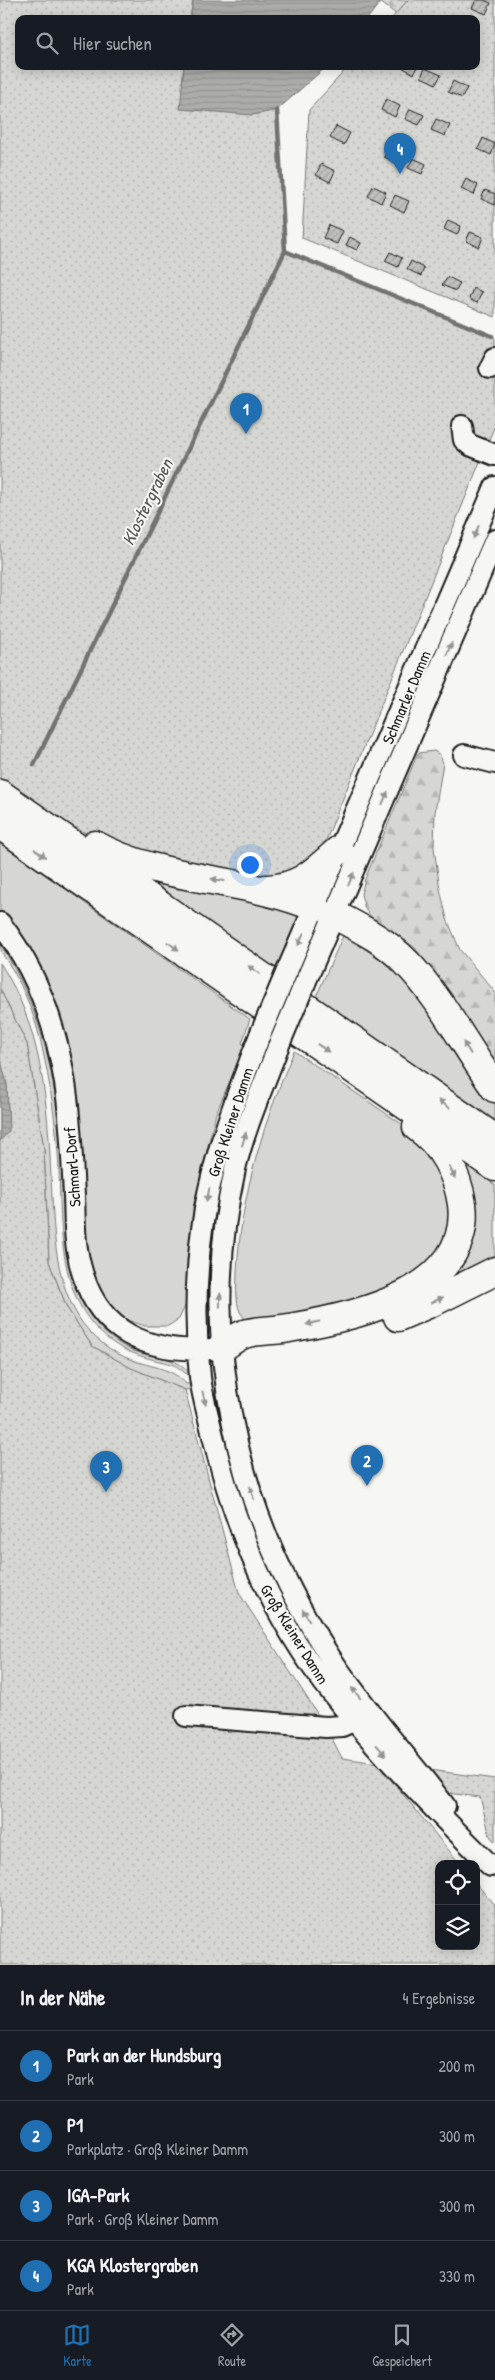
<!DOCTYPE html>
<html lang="de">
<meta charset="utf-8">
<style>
body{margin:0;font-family:"Patrick Hand",sans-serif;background:#20242c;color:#f1f3f6}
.controls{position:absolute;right:15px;bottom:15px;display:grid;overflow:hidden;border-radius:10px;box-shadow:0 2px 12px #0003}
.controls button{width:45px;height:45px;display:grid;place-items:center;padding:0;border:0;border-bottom:1px solid #363941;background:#171b24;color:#f1f3f6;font:25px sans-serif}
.you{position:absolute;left:249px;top:864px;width:18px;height:18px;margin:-12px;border:4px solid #fff;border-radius:50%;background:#1a73e8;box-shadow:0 0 0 8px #1a73e833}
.badge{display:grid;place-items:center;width:32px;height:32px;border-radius:50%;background:#1f6fb2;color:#fff;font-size:16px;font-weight:700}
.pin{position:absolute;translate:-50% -41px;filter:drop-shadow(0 1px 2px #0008)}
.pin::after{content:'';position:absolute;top:26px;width:18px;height:15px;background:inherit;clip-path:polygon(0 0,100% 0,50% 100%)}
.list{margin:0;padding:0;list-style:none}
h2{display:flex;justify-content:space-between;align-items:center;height:65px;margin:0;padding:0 20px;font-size:21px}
h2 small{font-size:16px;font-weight:400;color:#9ea1a6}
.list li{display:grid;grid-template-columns:32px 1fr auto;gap:15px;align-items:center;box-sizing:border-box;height:70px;padding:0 20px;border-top:1px solid #363941}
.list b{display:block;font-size:19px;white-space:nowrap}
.list p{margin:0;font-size:16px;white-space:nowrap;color:#9ea1a6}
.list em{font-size:16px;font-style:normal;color:#9ea1a6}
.icon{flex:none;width:28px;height:28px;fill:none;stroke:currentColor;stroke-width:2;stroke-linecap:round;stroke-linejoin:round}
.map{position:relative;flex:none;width:495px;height:1965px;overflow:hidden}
.search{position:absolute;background:#171b24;box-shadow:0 2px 12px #0003;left:15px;right:15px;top:15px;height:55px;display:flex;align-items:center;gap:12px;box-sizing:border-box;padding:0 18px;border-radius:10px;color:#9ea1a6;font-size:19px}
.sheet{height:345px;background:#171b24}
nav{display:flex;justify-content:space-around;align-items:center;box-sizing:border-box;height:70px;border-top:1px solid #363941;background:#171b24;font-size:14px;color:#9ea1a6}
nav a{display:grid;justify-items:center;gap:2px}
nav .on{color:#1f6fb2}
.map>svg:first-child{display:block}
</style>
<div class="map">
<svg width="495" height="1965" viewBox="0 0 495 1965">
<defs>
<pattern id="forest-firs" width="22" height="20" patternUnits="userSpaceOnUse" patternTransform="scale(1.25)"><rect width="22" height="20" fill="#d6d6d2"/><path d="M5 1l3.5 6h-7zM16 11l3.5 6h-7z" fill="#b7b7b4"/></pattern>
<pattern id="park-dots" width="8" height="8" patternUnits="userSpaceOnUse" patternTransform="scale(1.25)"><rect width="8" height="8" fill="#d6d6d2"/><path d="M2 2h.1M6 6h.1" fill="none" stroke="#b7b7b4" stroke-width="1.8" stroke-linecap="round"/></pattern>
<pattern id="water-rules" width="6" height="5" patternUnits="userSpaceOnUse" patternTransform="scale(1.25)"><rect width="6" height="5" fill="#acaca9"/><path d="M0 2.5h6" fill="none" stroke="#939391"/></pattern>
<pattern id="building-hatch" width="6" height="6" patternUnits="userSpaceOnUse" patternTransform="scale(1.25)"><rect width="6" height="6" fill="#c0c0bd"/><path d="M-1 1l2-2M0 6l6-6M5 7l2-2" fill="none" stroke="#a4a4a2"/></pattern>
</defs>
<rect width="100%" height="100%" fill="#f6f6f2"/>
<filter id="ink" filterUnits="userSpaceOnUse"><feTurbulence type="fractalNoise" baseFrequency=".02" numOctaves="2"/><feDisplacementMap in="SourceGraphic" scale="10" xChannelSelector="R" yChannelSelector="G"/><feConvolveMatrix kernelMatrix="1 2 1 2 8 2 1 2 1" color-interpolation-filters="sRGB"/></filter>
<g filter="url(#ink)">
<path fill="#d6d6d2" stroke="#797977" d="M0,843l250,176 -8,24 3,3 -29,67 -23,94 -6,95 -8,17 -11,7h-23l-15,-5 -14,-8 -13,-13 -15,-27 -16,-186 -72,-174z
M122,866l179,47 -6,19 -19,39z
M345,931l50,30 100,141v18l-179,-123z
M0,943c42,68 56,132 61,212 3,44 -1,92 15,134 10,27 31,51 58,62 19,7 47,5 57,25 -7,-2 -11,-9 -19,-12 -21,-5 -42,-9 -60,-22 -60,-44 -49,-124 -54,-189 -3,-36 -8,-71 -16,-106 -5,-23 -14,-49 -26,-71 -5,-11 -16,-21 -16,-33z
M0,963c42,63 48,142 51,215 3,49 2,98 28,140 11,18 33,35 53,42 19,7 41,8 54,24h7l1,5 -9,1 -54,-22 -39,-22 -25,-38 -18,-46 -5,-113 -17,-105 -27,-55z
M294,1051l121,82 23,24 15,65 -23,46 -47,26 -135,31c-2,-6 -5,-8 -8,-13 -5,-12 -3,-29 -3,-41 4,-78 27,-149 57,-220z
M458,1157l37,28v79l-193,69 141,-55z"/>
<path fill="url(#forest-firs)" stroke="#797977" d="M382,0h26l-12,14 -16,-12z
M434,751l6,4 3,8 -8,49 -1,36 6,41 7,30 13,31 35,42v69l-56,-81 -25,-33 -43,-30 -6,-8 -4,-15 4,-15 53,-126z"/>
<path fill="url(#park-dots)" stroke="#797977" d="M0,0h193l-3,19h-171v47h165l-2,17 70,32 25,-5 8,141 210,87v87l-173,425 -48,33 -173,-42 -29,-15 -72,-48z
M408,0h87v317l-193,-79 7,-128 40,-44h127v-47h-85z
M0,989l27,55 17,105 5,113 18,46 25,38 39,22 54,22 54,203 87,134 16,31 153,21v63l-5,-6 -10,-39 -83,-10 63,77h-21v82h37v-63l19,23v59h-495z"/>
<path fill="url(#water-rules)" stroke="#727271" d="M193,0h189l-15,19h-177z
M184,66h143l-50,44 -25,5 -72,-6z
M0,1057l7,27 2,47 -9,10z"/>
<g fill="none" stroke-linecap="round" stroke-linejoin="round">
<path stroke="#727271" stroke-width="4.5" d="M285,251l207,85
M34,765l251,-514 -8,-141"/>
</g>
<path fill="url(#building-hatch)" stroke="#1c1c1c" d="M476,0h8l7,3 -5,11 -14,-6z
M400,66h17l-3,8z
M425,68l16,7 -5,9 -15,-7z
M453,81l14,7 -5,10 -14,-6z
M386,99l14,7 -5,11 -14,-7z
M410,109l14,6 -5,10 -14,-6z
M436,119l14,6 -5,11 -14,-6z
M336,126l14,7 -6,12 -14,-7z
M483,138l12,6 -4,11 -13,-6z
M389,146l14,6 -5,11 -14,-6z
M413,158l13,6 -4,10 -14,-6z
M321,164l14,7 -5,11 -14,-7z
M466,179l12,6 -4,10 -13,-6z
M373,186l13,6 -5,11 -13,-7z
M485,190l10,4v11l-14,-6z
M395,195l14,6 -5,11 -14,-7z
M448,220l13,6 -4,9 -13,-6z
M329,225l14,6 -6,13 -14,-6z
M470,232l13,5 -4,10 -13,-6z
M350,237l11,6 -4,7 -11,-5z
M390,252l12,6 -4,9 -13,-6z
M411,261l13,7 -3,8 -14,-7z
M448,277l12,6 -4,8 -14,-6z
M473,288l9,4 -5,11 -8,-4z"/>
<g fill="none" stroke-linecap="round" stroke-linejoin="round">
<g stroke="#1c1c1c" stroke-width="24">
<path id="minor" d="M490,368l5,-10
M462,426l2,14 6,5 25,10
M464,755l31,8
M0,923c36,46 56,103 65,160 6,37 7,76 9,113 1,18 0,36 3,53 12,77 61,105 135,100
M287,971l208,-484
M305,983l190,-443
M260,1035c-22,57 -44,113 -55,174 -9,54 -11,113 -5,168 2,18 8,37 12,55 22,96 61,188 123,265 48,60 101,115 156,169
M278,1047c-15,40 -33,80 -43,122 -38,171 0,342 95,488 34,52 77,99 115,149
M186,1716l140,11 16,-1 13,-6"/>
</g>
<g stroke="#1c1c1c" stroke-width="31">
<path id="highway" d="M0,794l495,345
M0,825l495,342
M95,845c68,37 149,32 220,62
M266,889c34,-1 48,-17 73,-39
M335,915c25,13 51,26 71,47 35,36 59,84 89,126
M398,1317l37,-16 60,-30
M221,1348c7,-4 15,-11 23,-14 13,-4 30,-3 45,-6 65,-11 184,-36 173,-124 -4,-29 -20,-60 -45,-77"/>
</g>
<use href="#minor" stroke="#f6f6f2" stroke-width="20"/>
<use href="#highway" stroke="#f6f6f2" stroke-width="28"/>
<g stroke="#1c1c1c" stroke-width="24" stroke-linecap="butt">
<path id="minor-bridge" d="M260,1035l27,-64
M278,1047l27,-64"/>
</g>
<use href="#minor-bridge" stroke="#f6f6f2" stroke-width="20"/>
</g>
<defs><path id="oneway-solid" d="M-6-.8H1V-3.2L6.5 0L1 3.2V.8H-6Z" transform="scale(1.25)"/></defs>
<g fill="#949492">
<use href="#oneway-solid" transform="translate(476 532) rotate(113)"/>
<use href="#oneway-solid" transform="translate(449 649) rotate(-67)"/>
<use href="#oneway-solid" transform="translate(385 798) rotate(-67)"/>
<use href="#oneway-solid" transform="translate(40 853) rotate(35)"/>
<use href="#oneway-solid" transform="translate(351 879) rotate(-67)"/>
<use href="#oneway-solid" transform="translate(218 880) rotate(-170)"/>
<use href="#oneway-solid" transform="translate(301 939) rotate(114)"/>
<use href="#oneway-solid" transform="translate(173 946) rotate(35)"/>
<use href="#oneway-solid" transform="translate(254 970) rotate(-145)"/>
<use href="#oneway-solid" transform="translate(323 1048) rotate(34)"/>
<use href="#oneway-solid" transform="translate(467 1048) rotate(-122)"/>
<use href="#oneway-solid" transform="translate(444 1104) rotate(-145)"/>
<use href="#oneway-solid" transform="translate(244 1139) rotate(-74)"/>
<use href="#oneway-solid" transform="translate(452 1172) rotate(63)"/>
<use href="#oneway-solid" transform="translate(208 1195) rotate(102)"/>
<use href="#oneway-solid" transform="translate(220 1300) rotate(-89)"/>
<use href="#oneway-solid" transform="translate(437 1300) rotate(-25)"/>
<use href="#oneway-solid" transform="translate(313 1323) rotate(167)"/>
<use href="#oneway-solid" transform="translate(204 1398) rotate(77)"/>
<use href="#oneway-solid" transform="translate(252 1493) rotate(-107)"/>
<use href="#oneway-solid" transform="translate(306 1615) rotate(-120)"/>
<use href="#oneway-solid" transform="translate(356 1693) rotate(-129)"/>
<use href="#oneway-solid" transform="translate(381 1750) rotate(49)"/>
</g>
</g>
<g text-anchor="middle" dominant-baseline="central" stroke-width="4" stroke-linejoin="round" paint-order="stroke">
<g font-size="16" fill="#1c1c1c" stroke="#f6f6f2">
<text transform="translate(406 697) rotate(-67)">Schmarler Damm</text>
<text transform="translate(230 1122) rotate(-72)">Groß Kleiner Damm</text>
<text transform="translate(72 1167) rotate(-94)">Schmarl-Dorf</text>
<text transform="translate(295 1634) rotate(58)">Groß Kleiner Damm</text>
</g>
<g font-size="18" font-style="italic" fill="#565654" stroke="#f6f6f2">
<text transform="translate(147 502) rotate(-64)">Klostergraben</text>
</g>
</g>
</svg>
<div class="controls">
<button><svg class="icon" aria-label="locate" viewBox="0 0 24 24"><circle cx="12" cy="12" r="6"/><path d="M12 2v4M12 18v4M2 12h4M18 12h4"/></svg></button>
<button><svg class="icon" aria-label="layers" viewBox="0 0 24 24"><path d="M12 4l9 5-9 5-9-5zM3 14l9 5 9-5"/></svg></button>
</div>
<div class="you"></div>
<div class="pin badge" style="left:246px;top:434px">1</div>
<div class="pin badge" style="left:367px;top:1486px">2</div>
<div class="pin badge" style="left:106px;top:1492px">3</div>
<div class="pin badge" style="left:400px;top:174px">4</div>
<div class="search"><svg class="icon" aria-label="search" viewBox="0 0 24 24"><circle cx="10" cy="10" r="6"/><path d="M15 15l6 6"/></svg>Hier suchen</div>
</div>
<section class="sheet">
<h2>In der Nähe<small>4 Ergebnisse</small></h2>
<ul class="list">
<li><span class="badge">1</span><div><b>Park an der Hundsburg</b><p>Park</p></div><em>200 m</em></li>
<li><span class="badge">2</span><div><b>P1</b><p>Parkplatz · Groß Kleiner Damm</p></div><em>300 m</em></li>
<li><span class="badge">3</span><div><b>IGA-Park</b><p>Park · Groß Kleiner Damm</p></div><em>300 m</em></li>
<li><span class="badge">4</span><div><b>KGA Klostergraben</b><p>Park</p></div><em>330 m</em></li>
</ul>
</section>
<nav>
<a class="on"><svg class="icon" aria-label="map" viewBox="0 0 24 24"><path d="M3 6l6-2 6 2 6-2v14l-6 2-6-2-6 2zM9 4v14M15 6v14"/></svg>Karte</a>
<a><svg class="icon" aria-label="directions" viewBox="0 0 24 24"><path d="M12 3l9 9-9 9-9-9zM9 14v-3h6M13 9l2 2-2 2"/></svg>Route</a>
<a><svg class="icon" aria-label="saved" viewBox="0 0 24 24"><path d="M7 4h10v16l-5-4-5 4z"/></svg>Gespeichert</a>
</nav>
